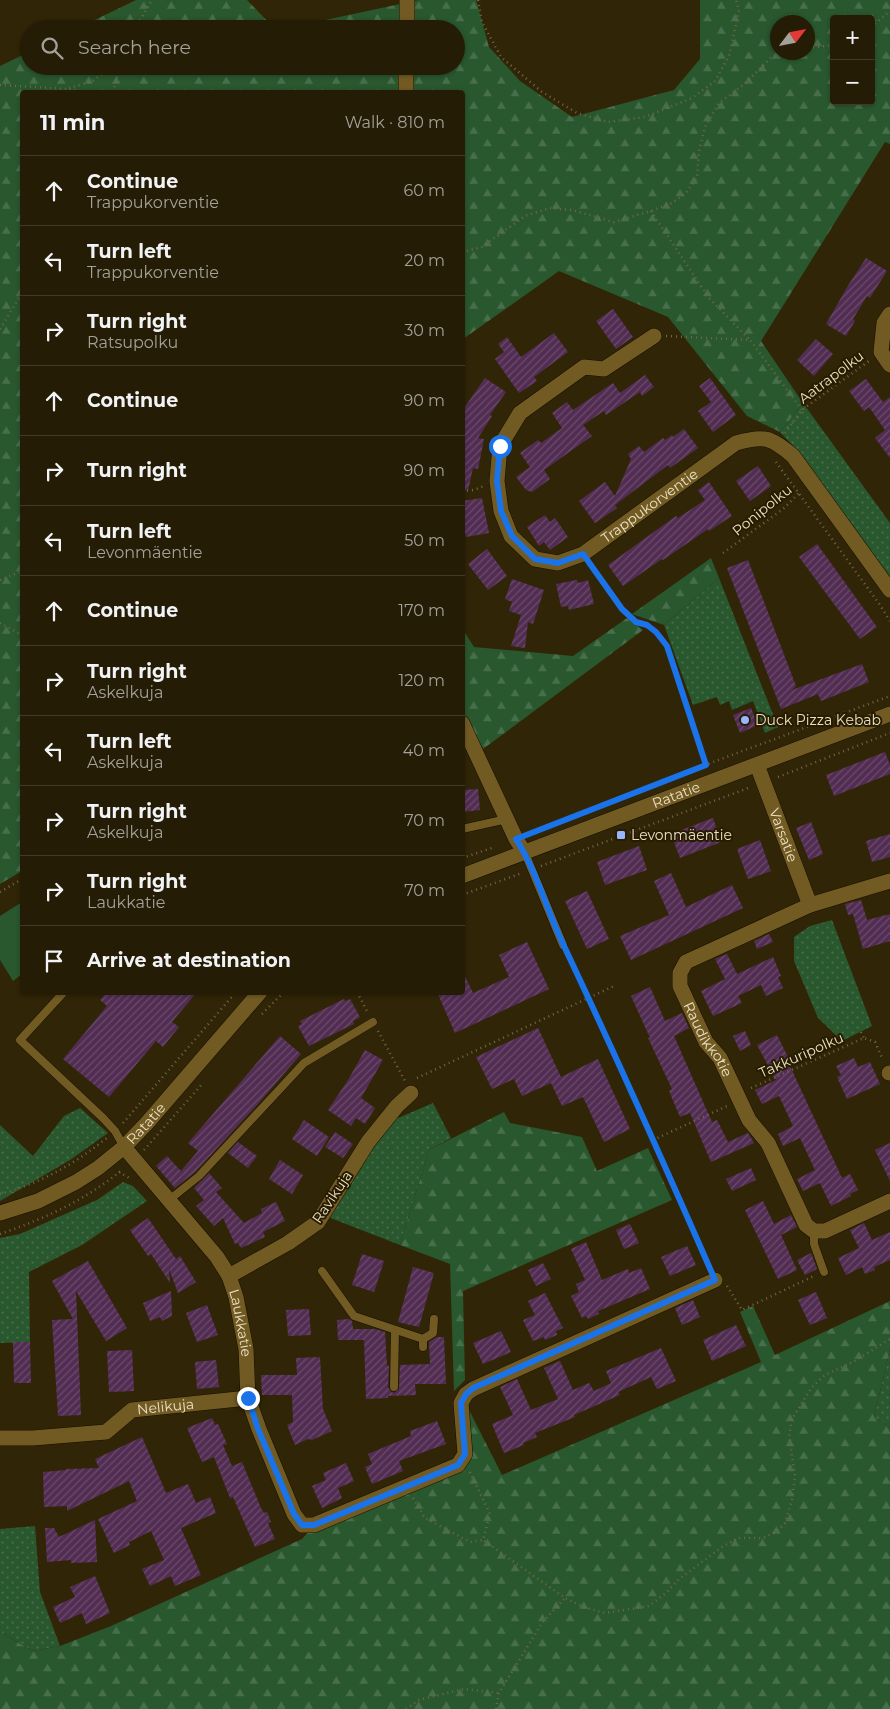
<!DOCTYPE html>
<meta charset="utf-8">
<style>
body{margin:0;font-family:Montserrat,sans-serif;background:#2d250f;color:#f1f3f6}
.controls{position:absolute;right:15px;top:15px;display:grid;overflow:hidden;border-radius:5px;box-shadow:0 1px 4px #0004}
.controls button{width:45px;height:45px;display:grid;place-items:center;padding:0;border:0;border-bottom:1px solid #423a27;background:#251c05;color:#f1f3f6;font:25px sans-serif}
.compass{position:absolute;left:770px;top:15px;width:45px;height:45px;border-radius:50%;background:#251c05;box-shadow:0 1px 4px #0004;rotate:58deg}
.stop{position:absolute;width:15px;height:15px;margin:-11px;border:4px solid #1a73e8;border-radius:50%;background:#fff}
.stop.end{background:#1a73e8;border-color:#fff;box-shadow:0 1px 5px #0008}
.list{margin:0;padding:0;list-style:none}
h2{display:flex;justify-content:space-between;align-items:center;height:65px;margin:0;padding:0 20px;font-size:21px}
h2 small{font-size:16px;font-weight:400;color:#a3a19a}
.list li{display:grid;grid-template-columns:32px 1fr auto;gap:15px;align-items:center;box-sizing:border-box;height:70px;padding:0 20px;border-top:1px solid #423a27}
.list b{display:block;font-size:19px;white-space:nowrap}
.list p{margin:0;font-size:16px;white-space:nowrap;color:#a3a19a}
.list em{font-size:16px;font-style:normal;color:#a3a19a}
.icon{flex:none;width:28px;height:28px;fill:none;stroke:currentColor;stroke-width:2;stroke-linecap:round;stroke-linejoin:round}
.map{position:relative;flex:none;width:890px;height:1709px;overflow:hidden}
.search{position:absolute;background:#251c05;box-shadow:0 1px 4px #0004;left:20px;top:20px;width:445px;height:55px;display:flex;align-items:center;gap:12px;box-sizing:border-box;padding:0 18px;border-radius:28px;color:#a3a19a;font-size:19px}
.panel{position:absolute;background:#251c05;box-shadow:0 1px 4px #0004;left:20px;top:90px;width:445px;height:905px;border-radius:5px}
.map>svg:first-child{display:block}
</style>
<div class="map">
<svg width="890" height="1709" viewBox="0 0 890 1709">
<defs>
<pattern id="grass-dots" width="8" height="8" patternUnits="userSpaceOnUse" patternTransform="scale(1.25)"><rect width="8" height="8" fill="#29572e"/><path d="M2 2h.1M6 6h.1" fill="none" stroke="#486f4b" stroke-width="1.8" stroke-linecap="round"/></pattern>
<pattern id="forest-firs" width="22" height="20" patternUnits="userSpaceOnUse" patternTransform="scale(1.25)"><rect width="22" height="20" fill="#29572e"/><path d="M5 1l3.5 6h-7zM16 11l3.5 6h-7z" fill="#486f4b"/></pattern>
<pattern id="building-hatch" width="6" height="6" patternUnits="userSpaceOnUse" patternTransform="scale(1.25)"><rect width="6" height="6" fill="#522d53"/><path d="M-1 1l2-2M0 6l6-6M5 7l2-2" fill="none" stroke="#6b4b6a"/></pattern>
</defs>
<rect width="100%" height="100%" fill="#312507"/>
<path fill="url(#grass-dots)" d="M803,403l87,120v56l-92,-128 -18,-19z
M719,578l59,149 -13,6 -12,-32 -21,9 -3,-9 -9,4 -3,-8 -24,8 -29,-80z
M832,920l40,106 -30,15 -24,-23 -24,-57v-24l16,-11z
M433,1103l18,35 -22,12 -29,95 -72,-28 44,-72 19,-24z
M80,1108l28,25 -38,27 -70,41v-76l33,31 31,-40z
M123,1182l10,4 14,15 -65,44 -53,27 1,70 -30,1v-105l20,-4 77,-34z
M890,1349v78l-16,-10z
M35,1526l5,66 20,54 -27,5 -33,-19v-103z"/>
<path fill="url(#forest-firs)" fill-rule="evenodd" d="M136,0h111l28,29h-199z
M419,0h57l13,47 31,34 52,36 102,-27 26,-31v-59h190v144l-5,-2 -124,199 42,62 -23,29 -33,-16 -79,-99 -109,-46 -96,68 -1,-247h-440v779l-22,13v-818l29,-14v14h427v-37h-173zM834,19h37v82h-37zM778,22h30v30h-30z
M711,558l8,20 -55,47 -32,-11z
M627,618l16,12 -160,119 -20,-36 -1,-85 12,19 99,9z
M504,1112l6,11 72,14 15,34 51,-23 24,52 -209,91 2,89 -11,11 -4,-127 -50,-19 29,-95z
M890,1301v48l-16,68 16,10v282h-890v-77l33,19 27,-5 51,-20 191,-87 12,-13 152,-63 1,-57 35,69 259,-113 -21,-50 13,-6 22,49z"/>
<path fill="#29572e" d="M22,902v72l-9,7 -13,-21v-44z"/>
<path fill="url(#building-hatch)" d="M866,258l21,13 -17,27 -3,-2 -14,23 2,2 -9,15 -20,-12 23,-40z
M613,309l20,28 -17,12 -20,-28z
M554,333l14,19 -34,25 3,4 -18,12 -24,-34 9,-7 -6,-8 9,-7 14,20z
M816,339l17,15 -19,22 -17,-16z
M645,375l9,12 -12,9 -2,-4 -34,23 -2,-4 -21,14 9,11 -48,34 6,9 -18,13 -6,-2 -10,-13 14,-10 -10,-14 18,-13 3,3 21,-15 -10,-15 15,-11 6,8 40,-27 7,10z
M485,378l21,14 -16,23 2,1 -14,22 6,1 -6,30 -5,-1 -5,23 -6,-1v-79z
M710,378l26,37 -23,17 -15,-21 13,-9 -12,-16z
M866,379l17,23 7,-5v61l-15,-20 10,-8 -16,-23 -5,4 -15,-20z
M684,429l14,19 -28,20 -2,-3 -53,40 2,3 -22,15 -16,-22 26,-19 10,14 16,-37 -3,-5 11,-8 5,6 19,-14 2,2 7,-5 1,2z
M758,466l13,20 -21,15 -14,-20z
M709,482l23,34 -23,15 -1,-2 -45,31 -1,-1 -39,27 -15,-21 68,-49 2,2 27,-18 -7,-10z
M482,498l7,35 -23,4 -4,-18v-18z
M545,515l5,7 5,-4 13,19 -18,13 -6,-8 -5,4 -12,-19z
M817,544l60,83 -17,12 -61,-82z
M487,549l20,27 -19,14 -20,-26z
M748,560l48,126 -4,4 70,-26 7,18 -48,19 -3,-7 -37,15 -54,-141z
M512,579l32,11 -11,34 -5,-2 -3,26 -14,-2 10,-31 -12,-4 3,-9 -7,-3z
M577,580l1,3 10,-3 6,24 -25,6 -1,-4 -7,1 -5,-23z
M751,708l7,17 -18,8 -7,-18z
M885,752l5,13v9l-56,22 -8,-21z
M478,789l2,21 -18,2v-22z
M713,818l8,24 -41,16 -9,-24z
M811,822l12,32 -14,6 -13,-32z
M890,834v23l-18,5 -6,-21z
M760,840l11,31 -23,8 -11,-30z
M639,846l8,24 -42,15 -8,-23z
M671,873l15,34 46,-22 11,23 -112,52 -11,-24 49,-21 -15,-34z
M587,891l22,48 -22,10 -22,-48z
M861,900l6,20 23,-6v27l-27,8 -10,-35 -5,1 -3,-11z
M769,934l4,8 -16,7 -3,-8z
M527,942l22,47 -94,44 -18,-41h25v-22l11,23 36,-16 -10,-22z
M727,954l10,20 36,-17 8,19 -3,1 5,11 -17,8 -5,-11 -23,11 4,7 -29,13 -12,-25 24,-12 -10,-20z
M650,987l15,34 17,-8 7,15 -15,8 38,86 5,-2 11,22 20,-9 6,10 -43,19 -21,-49 -10,4 -11,-26 3,-2 -24,-51h2l-19,-42z
M107,992h90l-25,30 7,5 -16,20 -7,-6 -47,56 -46,-38 44,-53 -7,-6z
M344,999l1,2 5,-2 10,18 -7,4 1,3 -45,22 -11,-20 4,-2 -2,-3z
M538,1028l23,49 37,-18 32,70 -26,13 -21,-45 -21,9 -11,-23 -29,13 -8,-17 -22,10 -16,-32z
M745,1031l6,14 -11,6 -7,-15z
M777,1035l14,28 -2,1 53,114 8,-4 8,16 -8,4 1,2 -20,10 -11,-23 -17,8 -6,-12 18,-9 -15,-32 -17,8 -5,-12 15,-8 -14,-30 -17,8 -7,-14 21,-10 -19,-35z
M280,1036l21,18 -44,51 -62,67 -20,16 -19,-22 11,-10 14,15 17,-20 -10,-8z
M365,1050l18,10 -22,38 14,10 -10,16 -9,-6 -5,8 -23,-16 20,-30z
M854,1058l4,9 12,-5 10,22 -33,15 -10,-22 4,-2 -5,-9z
M304,1120l25,17 -12,19 -25,-17z
M335,1132l18,12 -10,14 -18,-11z
M238,1142l19,14 -9,12 -20,-15z
M890,1143v38l-15,-31z
M280,1160l23,15 -11,19 -23,-15z
M751,1168l5,12 -24,11 -6,-12z
M209,1173l13,15 -6,4 28,31 18,-10 -1,-4 15,-7 9,19 -22,11 2,5 -24,11 -3,-5 -3,1 -12,-26 -9,8 -18,-20 8,-6 -10,-12z
M763,1201l11,23 17,-9 6,12 -16,8 16,35 -19,9 -33,-69z
M148,1218l28,41 4,-3 16,26 -18,11 -9,-24 1,14 -19,-29 -3,2 -18,-26z
M864,1223l8,17 18,-8v28l-16,7 1,3 -10,4 -3,-7 -16,8 -8,-17 21,-10 -9,-18z
M630,1224l9,19 -15,6 -8,-19z
M586,1242l16,38 26,-11 1,4 12,-5 9,21 -52,22 1,3 -11,5 -2,-3 -4,2 -11,-22 8,-4 -3,-8 9,-4 -14,-31z
M687,1246l9,19 -26,11 -9,-19z
M811,1253l6,16 -12,6 -8,-15z
M362,1254l22,7 -10,31 -22,-7z
M88,1261l39,67 -21,13 -30,-50 5,124 -23,1 -6,-96 21,-1 -21,-38z
M543,1263l8,16 -15,7 -8,-16z
M413,1267l21,6 -15,54 -21,-5z
M171,1291l1,25 -10,5 -2,-4 -10,4 -7,-18z
M816,1292l11,26 -17,7 -12,-25z
M545,1293l18,35 -7,3 1,4 -12,5 -1,-3 -11,4 -10,-21 12,-5 -7,-14z
M693,1300l7,17 -18,8 -7,-17z
M207,1305l11,30 -21,7 -11,-29z
M309,1309l2,26 -23,1 -2,-26z
M349,1319l3,2 1,8h22l10,3 2,34h2l-1,21 3,5 3,1 5,-4 1,-24 30,-1 -1,-22 8,-5h7l2,47h-31l1,11 -28,1v2l-22,1 -2,-59h-26l-1,-20z
M736,1325l10,21 -34,15 -9,-21z
M501,1331l10,21 -28,12 -10,-21z
M13,1342h17l1,41h-17z
M661,1348l15,33 -19,8 -6,-12 -33,15 2,3 -46,20 1,2 -40,16 2,4 -14,6 1,2 -20,8 -12,-29 21,-9 -13,-28 17,-8 14,31 27,-11 -14,-31 16,-7 13,29 16,-7 5,8 17,-8 -5,-12z
M132,1350l2,41 -25,1 -2,-41z
M320,1357l3,52 9,22 -20,9 -4,-1 -13,6 -8,-20 6,-3 -1,-27h-30l-1,-20h36l-1,-17z
M216,1360l3,27 -22,2 -2,-27z
M212,1418l3,7 3,-1 9,20 -4,1 9,21 10,-4 19,46 3,5 3,-1 4,10 -3,1 7,16 -20,8 -22,-50 -3,1 -16,-41 -12,5 -15,-34z
M437,1421l9,23 -47,17 4,10 -31,13 -7,-17 7,-3 -4,-10 43,-18 -1,-5z
M142,1437l24,56 22,-9 8,19 14,-6 6,16 -35,15 20,47 -26,11 -4,-10 -21,10 -8,-17 22,-9 -13,-29 -22,11 1,3 -16,8 -16,-34 39,-18 -8,-20 -62,30v-5l-23,1 -1,-35 23,-2v-1l33,-1 -4,-9z
M346,1463l8,18 -16,7 4,10 -20,10 -10,-22 14,-6 -3,-7z
M95,1520l2,42 -26,1v-3l-24,2 -2,-34h9l5,9z
M95,1576l15,37 -24,11 -4,-11 -22,10 -7,-16 22,-10 -5,-10z"/>
<g fill="none" stroke-linecap="round" stroke-linejoin="round">
<g stroke="#160f01" stroke-width="9">
<path id="lane" d="M462,829l45,-10
M525,853l38,92
M64,992l-44,48 83,78 12,13 9,16
M169,1200l30,-24 105,-113 69,-41
M814,1231v13l10,28
M322,1271l32,45 69,23v8
M423,1339l10,-6 1,-14
M394,1387l1,-57"/>
</g>
<g stroke="#160f01" stroke-width="16">
<g id="street">
<path d="M407,29v-29"/>
<path d="M406,92v-26"/>
<path d="M890,314l-6,9 -3,29 9,13"/>
<path id="s1" d="M654,336l-50,33 -20,-2 -64,46 -20,33 -3,35 4,30 10,25 24,23 23,4 25,-9 153,-111c28,-8 35,-6 57,13l97,134"/>
<path d="M462,723l54,116 9,14"/>
<path id="s2" d="M757,765l53,140"/>
<path id="s3" d="M890,881l-80,24 -124,57 -6,11v13l26,56 14,16 29,62 19,23 38,82 8,6h11l65,-30"/>
<path d="M889,1073h1"/>
<path id="s4" d="M124,1147l93,110 12,19 7,21 10,52 2,49 11,31 35,85 8,11h12l144,-60 7,-11 -4,-51 5,-9 7,-5 242,-109"/>
<path d="M229,1276l59,-33 30,-21 50,-80 29,-36 14,-13"/>
<path id="s5" d="M0,1438h33l73,-6 26,-22 116,-12"/>
</g>
</g>
<g stroke="#160f01" stroke-width="16">
<g id="secondary">
<path id="s6" d="M462,876l428,-162"/>
<path id="s7" d="M0,1213l38,-12 38,-19 22,-14 26,-21 23,-24 113,-131"/>
</g>
</g>
<path stroke="#736749" stroke-width="2.5" stroke-dasharray="1 4" stroke-linecap="butt" d="M478,0l4,22 19,35 41,35 35,21 31,9 37,-5 47,-19 23,-17 14,-25 10,-46 -3,-10
M871,27l19,-16
M135,29l17,-29
M808,48l26,-3
M0,85l67,4 18,3
M69,88l22,-6 22,-16
M113,92l7,-26
M651,211l58,87 40,41
M462,252l20,-5 43,-31 25,-8 22,2 42,12 37,-11 21,-8 13,-9 12,-16 2,-27 6,-24 14,-24 24,-18 30,-29 11,-4
M0,329l22,-36
M666,336l84,4 52,70
M785,433l17,-23 67,-49
M776,462l104,143 10,16
M462,491l12,-1 10,-4
M723,553l60,-44 17,-17
M591,565l31,44 14,13 11,3 9,6 11,15 38,119
M0,580l22,-9
M0,623l22,12
M778,777l112,-44
M555,824l150,-59 185,-69
M462,858l30,-10
M541,866l210,-79
M0,892l22,-13
M462,895l60,-22
M567,953l86,187 56,127
M357,992l11,21
M262,1014l22,-22
M378,1031l27,50
M861,1032l3,6
M417,1078l197,-92
M751,1088l113,-50 11,4 8,18
M123,1123l113,-131
M653,1140l74,-34
M144,1150l59,-67
M119,1172l12,7
M0,1194c41,-11 75,-30 108,-57
M0,1234c46,-16 86,-34 123,-65
M727,1286l15,24 72,-34
M470,1472l20,42 -7,26 82,58 18,9 22,6 44,-7 17,-13 12,-13 44,-33 16,-9h25l13,-6 9,-9 7,-23 3,-24 -6,-40 3,-17 20,-32 13,-12 28,-13 37,-23
M413,1498l12,20 45,24 13,-2
M406,1709l13,-9 45,-11 35,4
M496,1709l3,-16 43,-70 23,-25"/>
<use href="#lane" stroke="#725b23" stroke-width="8"/>
<use href="#street" stroke="#725b23" stroke-width="15"/>
<use href="#secondary" stroke="#725b23" stroke-width="15"/>
</g>
<g fill="none" stroke-linecap="round" stroke-linejoin="round">
<path stroke="#1a73e8" stroke-width="6" d="M248,1398l10,31 36,85 8,11h12l144,-60 7,-11 -4,-51 5,-9 7,-6 242,-108c-49,-112 -99,-224 -151,-334 -17,-35 -27,-74 -48,-107l190,-74 -39,-119 -11,-14 -9,-7 -11,-3 -14,-13 -39,-55 -25,9 -23,-4 -23,-23 -11,-25 -4,-30 3,-35"/>
</g>
<g fill="#98b6fd" stroke="#271b00" stroke-width="2">
<circle cx="745" cy="720" r="5"/>
<rect x="616" y="830" width="10" height="10" rx="2.5"/>
</g>
<g text-anchor="middle" dominant-baseline="central" stroke-width="4" stroke-linejoin="round" paint-order="stroke">
<g font-size="14" fill="#ece0c4" stroke="#271b00">
<text transform="translate(831 377) rotate(-37)">Aatrapolku</text>
<text stroke="none"><textPath href="#s1" startOffset="455">Trappukorventie</textPath></text>
<text transform="translate(762 510) rotate(-39)">Ponipolku</text>
<text stroke="none"><textPath href="#s6" startOffset="229">Ratatie</textPath></text>
<text stroke="none"><textPath href="#s2" startOffset="75">Varsatie</textPath></text>
<text stroke="none"><textPath href="#s3" startOffset="306">Raudikkotie</textPath></text>
<text transform="translate(801 1055) rotate(-24)">Takkuripolku</text>
<text stroke="none"><textPath href="#s7" startOffset="174">Ratatie</textPath></text>
<text transform="translate(332 1197) rotate(-56)">Ravikuja</text>
<text stroke="none"><textPath href="#s4" startOffset="215">Laukkatie</textPath></text>
<text stroke="none"><textPath href="#s5" startOffset="174">Nelikuja</textPath></text>
</g>
<g font-size="14" fill="#ece0c4" stroke="#271b00" text-anchor="start">
<text x="755" y="720">Duck Pizza Kebab</text>
<text x="631" y="835">Levonmäentie</text>
</g>
</g>
</svg>
<div class="controls">
<button>+</button>
<button>−</button>
</div>
<svg class="compass" viewBox="-18 -18 36 36"><path d="M0-13l5 13h-10z" fill="#e53935"/><path d="M0 13l5-13h-10z" fill="#a3a19a"/></svg>
<div class="stop" style="left:500px;top:446px"></div>
<div class="stop end" style="left:248px;top:1398px"></div>
<div class="search"><svg class="icon" aria-label="search" viewBox="0 0 24 24"><circle cx="10" cy="10" r="6"/><path d="M15 15l6 6"/></svg>Search here</div>
<section class="panel">
<h2>11 min<small>Walk · 810 m</small></h2>
<ul class="list">
<li><svg class="icon" aria-label="ahead" viewBox="0 0 24 24"><path d="M12 20V5M6 11l6-6 6 6"/></svg><div><b>Continue</b><p>Trappukorventie</p></div><em>60 m</em></li>
<li><svg class="icon" aria-label="left" viewBox="0 0 24 24"><path d="M17 20v-9H6M10 6l-5 5 5 5"/></svg><div><b>Turn left</b><p>Trappukorventie</p></div><em>20 m</em></li>
<li><svg class="icon" aria-label="right" viewBox="0 0 24 24"><path d="M7 20v-9h11M14 6l5 5-5 5"/></svg><div><b>Turn right</b><p>Ratsupolku</p></div><em>30 m</em></li>
<li><svg class="icon" aria-label="ahead" viewBox="0 0 24 24"><path d="M12 20V5M6 11l6-6 6 6"/></svg><div><b>Continue</b></div><em>90 m</em></li>
<li><svg class="icon" aria-label="right" viewBox="0 0 24 24"><path d="M7 20v-9h11M14 6l5 5-5 5"/></svg><div><b>Turn right</b></div><em>90 m</em></li>
<li><svg class="icon" aria-label="left" viewBox="0 0 24 24"><path d="M17 20v-9H6M10 6l-5 5 5 5"/></svg><div><b>Turn left</b><p>Levonmäentie</p></div><em>50 m</em></li>
<li><svg class="icon" aria-label="ahead" viewBox="0 0 24 24"><path d="M12 20V5M6 11l6-6 6 6"/></svg><div><b>Continue</b></div><em>170 m</em></li>
<li><svg class="icon" aria-label="right" viewBox="0 0 24 24"><path d="M7 20v-9h11M14 6l5 5-5 5"/></svg><div><b>Turn right</b><p>Askelkuja</p></div><em>120 m</em></li>
<li><svg class="icon" aria-label="left" viewBox="0 0 24 24"><path d="M17 20v-9H6M10 6l-5 5 5 5"/></svg><div><b>Turn left</b><p>Askelkuja</p></div><em>40 m</em></li>
<li><svg class="icon" aria-label="right" viewBox="0 0 24 24"><path d="M7 20v-9h11M14 6l5 5-5 5"/></svg><div><b>Turn right</b><p>Askelkuja</p></div><em>70 m</em></li>
<li><svg class="icon" aria-label="right" viewBox="0 0 24 24"><path d="M7 20v-9h11M14 6l5 5-5 5"/></svg><div><b>Turn right</b><p>Laukkatie</p></div><em>70 m</em></li>
<li><svg class="icon" aria-label="arrive" viewBox="0 0 24 24"><path d="M6 21V4h12l-3 4 3 4H6"/></svg><div><b>Arrive at destination</b></div></li>
</ul>
</section>
</div>
